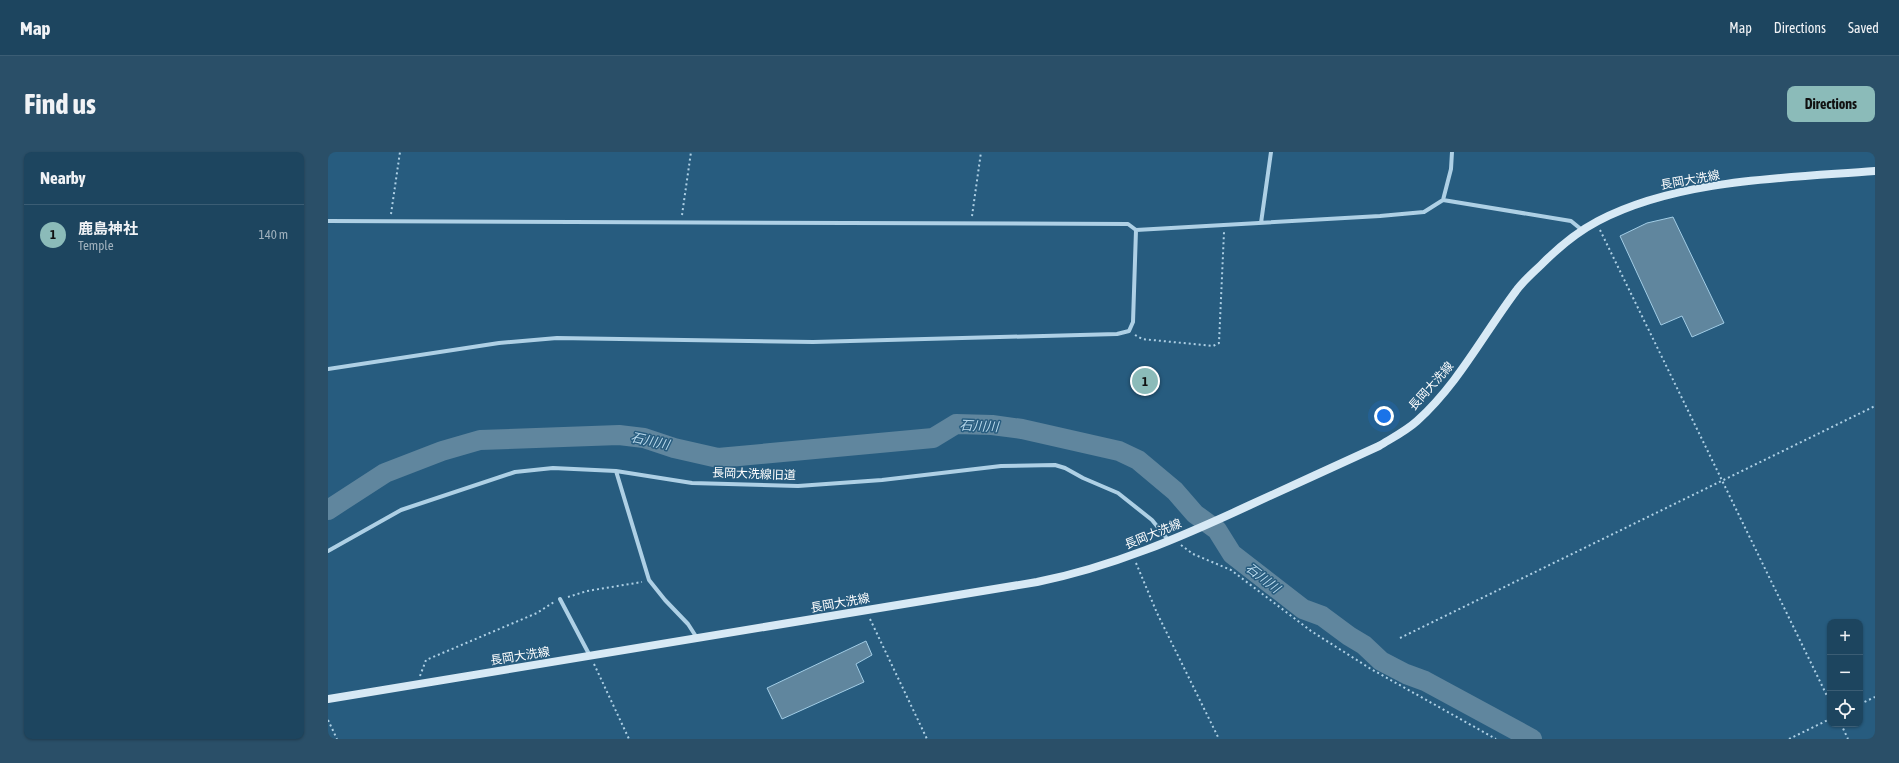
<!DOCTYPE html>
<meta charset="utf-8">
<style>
body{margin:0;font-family:"Asap Condensed","Noto Sans JP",sans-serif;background:#2a4f68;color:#f1f3f6}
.controls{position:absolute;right:12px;bottom:12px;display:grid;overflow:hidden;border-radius:8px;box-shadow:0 1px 3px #0004}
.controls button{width:36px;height:36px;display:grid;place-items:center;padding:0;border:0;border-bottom:1px solid #3b5d74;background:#1d455f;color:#f1f3f6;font:20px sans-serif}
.you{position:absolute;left:1056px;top:264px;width:14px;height:14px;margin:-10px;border:3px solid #fff;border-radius:50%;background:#1a73e8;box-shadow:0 0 0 6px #1a73e833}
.badge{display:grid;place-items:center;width:26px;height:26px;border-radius:50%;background:#8bbbb9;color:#111;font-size:13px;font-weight:700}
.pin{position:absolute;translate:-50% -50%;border:2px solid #fff;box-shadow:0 1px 4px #0006}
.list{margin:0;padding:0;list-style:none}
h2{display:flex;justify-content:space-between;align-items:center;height:52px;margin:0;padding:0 16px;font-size:17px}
h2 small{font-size:13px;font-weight:400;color:#a0b1bd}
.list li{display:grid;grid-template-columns:26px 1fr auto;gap:12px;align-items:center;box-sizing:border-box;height:60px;padding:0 16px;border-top:1px solid #3b5d74}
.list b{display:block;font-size:15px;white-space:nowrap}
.list p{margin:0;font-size:13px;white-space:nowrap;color:#a0b1bd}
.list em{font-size:13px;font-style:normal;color:#a0b1bd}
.icon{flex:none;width:22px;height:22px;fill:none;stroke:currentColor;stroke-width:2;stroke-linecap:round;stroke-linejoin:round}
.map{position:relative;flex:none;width:1547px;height:587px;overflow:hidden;border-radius:8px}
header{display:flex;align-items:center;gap:24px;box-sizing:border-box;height:56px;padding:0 20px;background:#1d455f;border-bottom:1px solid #3b5d74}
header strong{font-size:19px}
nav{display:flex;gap:22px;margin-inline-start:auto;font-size:14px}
.intro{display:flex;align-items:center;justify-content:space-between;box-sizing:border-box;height:96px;padding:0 24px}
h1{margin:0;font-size:28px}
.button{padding:10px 18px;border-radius:8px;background:#8bbbb9;color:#111;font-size:14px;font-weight:700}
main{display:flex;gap:24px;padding:0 24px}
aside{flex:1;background:#1d455f;border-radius:8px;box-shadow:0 1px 3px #0004}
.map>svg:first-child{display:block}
</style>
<header>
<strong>Map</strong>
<nav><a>Map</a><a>Directions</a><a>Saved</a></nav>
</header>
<div class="intro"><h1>Find us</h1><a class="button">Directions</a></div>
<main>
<aside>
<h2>Nearby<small></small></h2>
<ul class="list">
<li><span class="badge">1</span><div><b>鹿島神社</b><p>Temple</p></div><em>140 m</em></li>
</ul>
</aside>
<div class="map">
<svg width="1547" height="587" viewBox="0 0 1547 587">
<rect width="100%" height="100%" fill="#275c7f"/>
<path fill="#60869e" stroke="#a2cde6" d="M1345,65l51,106 -32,14 -10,-21 -21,9 -41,-89 27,-13z
M538,489l6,14 -16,9 8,18 -82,37 -15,-31z"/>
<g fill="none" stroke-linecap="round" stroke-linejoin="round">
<path stroke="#60869e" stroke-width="20" d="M0,358l57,-37 57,-22 38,-11 139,-5 25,3 30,10 44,10 215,-20 23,-14 36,1 30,4 97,22 19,9 37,31 20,23 22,16 15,24 71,55 19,7 27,20 15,9 17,16 25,13 19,7 107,58"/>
<path stroke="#aed0e5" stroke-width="2" stroke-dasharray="2 3" stroke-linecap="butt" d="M63,62l9,-62
M354,63l9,-63
M644,64l9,-64
M1272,78l230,472
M807,183l7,4 71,7 6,-3 5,-111
M853,393l12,9 38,16 80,61 60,38 125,70
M808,411l21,50 62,126
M240,445l19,-6 55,-9
M542,467l57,120
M1072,486l475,-232
M266,512l35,75
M92,524l6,-16 111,-47 17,-11
M1532,552l15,-7
M0,568l9,19
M1513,572l7,15
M1461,587l41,-20"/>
<path stroke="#aed0e5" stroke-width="4" d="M1115,48l128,21 11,9
M0,69l800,3 8,6
M933,71l10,-71
M0,217l171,-26 58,-5 256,4 304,-8 12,-3 4,-9 3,-92 244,-14 44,-4 19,-12 8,-31 1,-17
M288,319l33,109 16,20 23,24 9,14
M0,399l73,-41 114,-38 38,-4 63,3 76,12 106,3 84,-6 119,-14 54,-1 10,3 18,10 35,15 34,27 17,21
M232,447l30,57"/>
<path stroke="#d7e9f5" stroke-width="8" d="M0,547l709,-117c75,-15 144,-45 213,-77 43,-20 86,-39 129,-59 13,-8 27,-15 38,-25 41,-37 66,-86 99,-130 7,-10 18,-19 27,-28 16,-16 34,-31 55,-42 80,-42 187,-43 277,-50"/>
</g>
<g text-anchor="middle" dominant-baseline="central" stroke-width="3" stroke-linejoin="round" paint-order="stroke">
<g font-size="12" fill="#fff" stroke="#275c7f">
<text transform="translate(1362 28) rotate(-10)">長岡大洗線</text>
<text transform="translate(1103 234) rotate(-48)">長岡大洗線</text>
<text transform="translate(426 322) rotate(2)">長岡大洗線旧道</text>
<text transform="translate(825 382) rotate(-22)">長岡大洗線</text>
<text transform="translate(512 451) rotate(-10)">長岡大洗線</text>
<text transform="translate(192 504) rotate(-9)">長岡大洗線</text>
</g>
<g font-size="13" font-style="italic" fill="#b9daed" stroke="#275c7f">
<text transform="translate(651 274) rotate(3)">石川川</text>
<text transform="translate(322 289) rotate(12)">石川川</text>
<text transform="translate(935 426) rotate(38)">石川川</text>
</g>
</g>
</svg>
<div class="controls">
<button>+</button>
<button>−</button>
<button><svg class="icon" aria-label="locate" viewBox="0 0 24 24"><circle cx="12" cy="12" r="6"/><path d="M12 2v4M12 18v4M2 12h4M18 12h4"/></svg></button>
</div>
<div class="you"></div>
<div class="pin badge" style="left:817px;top:229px">1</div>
</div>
</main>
